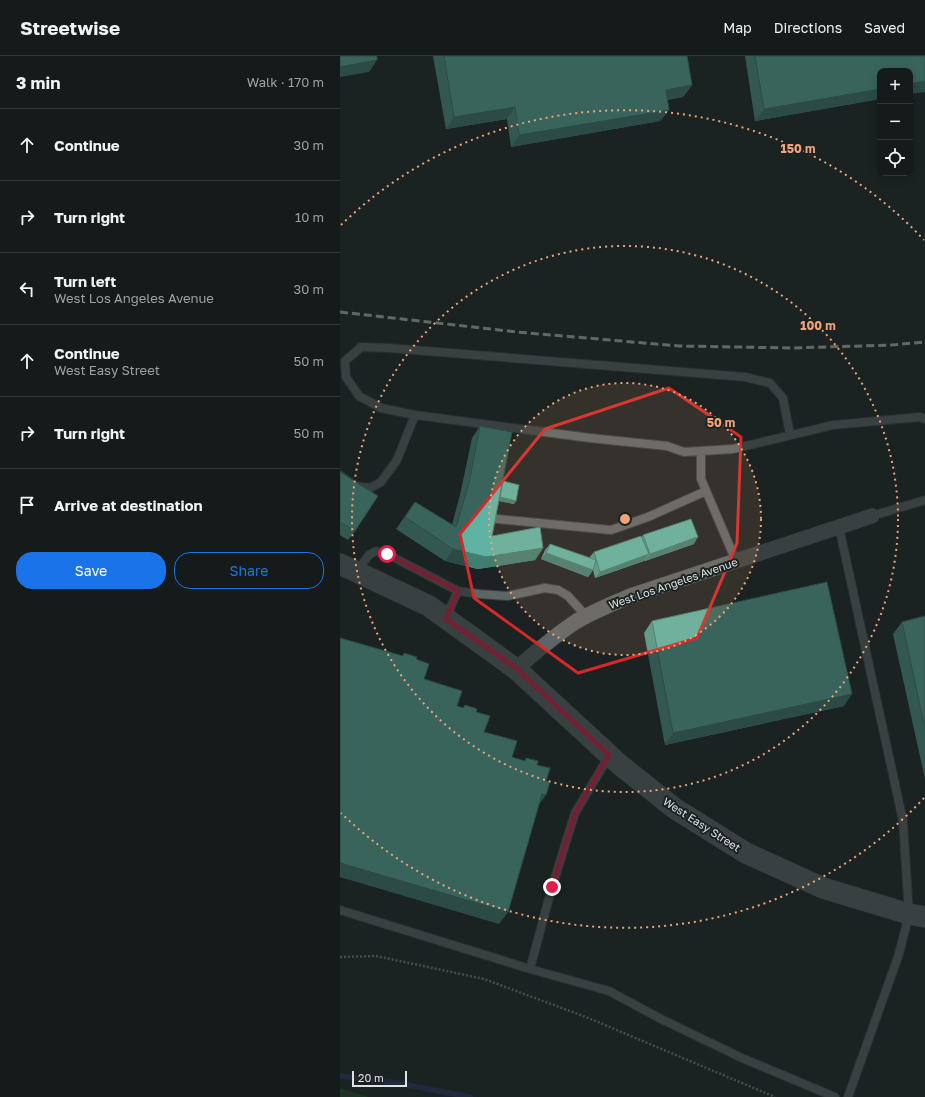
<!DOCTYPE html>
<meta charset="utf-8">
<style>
body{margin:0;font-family:"Golos Text",sans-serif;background:#1e2323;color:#f1f3f6}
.controls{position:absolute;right:12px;top:12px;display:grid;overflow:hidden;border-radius:8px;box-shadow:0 2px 10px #0003}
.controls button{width:36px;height:36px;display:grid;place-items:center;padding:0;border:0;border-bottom:1px solid #343839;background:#151a1a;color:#f1f3f6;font:20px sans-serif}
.scale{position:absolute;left:12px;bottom:10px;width:55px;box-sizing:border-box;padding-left:4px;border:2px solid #dee2e3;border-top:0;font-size:11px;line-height:14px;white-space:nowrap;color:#dee2e3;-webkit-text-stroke:3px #1c2223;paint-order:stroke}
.stop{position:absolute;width:12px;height:12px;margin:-9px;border:3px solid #e11d48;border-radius:50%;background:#fff}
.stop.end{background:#e11d48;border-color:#fff;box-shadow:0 1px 4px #0008}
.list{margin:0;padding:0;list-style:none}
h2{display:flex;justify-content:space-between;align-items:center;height:52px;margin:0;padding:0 16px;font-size:17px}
h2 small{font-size:13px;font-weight:400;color:#9da1a2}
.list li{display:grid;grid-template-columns:26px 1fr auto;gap:12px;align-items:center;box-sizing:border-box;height:72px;padding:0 16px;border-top:1px solid #343839}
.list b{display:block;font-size:15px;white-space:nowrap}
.list p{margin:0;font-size:13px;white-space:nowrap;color:#9da1a2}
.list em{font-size:13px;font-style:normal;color:#9da1a2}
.actions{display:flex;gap:8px;padding:12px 16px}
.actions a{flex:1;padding:9px 0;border:1px solid #1a73e8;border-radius:16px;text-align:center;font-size:14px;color:#1a73e8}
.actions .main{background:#1a73e8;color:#fff}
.icon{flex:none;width:22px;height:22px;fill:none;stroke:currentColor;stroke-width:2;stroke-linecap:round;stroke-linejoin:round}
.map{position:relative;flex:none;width:585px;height:1041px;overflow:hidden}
header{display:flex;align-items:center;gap:24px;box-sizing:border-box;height:56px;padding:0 20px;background:#151a1a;border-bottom:1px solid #343839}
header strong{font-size:19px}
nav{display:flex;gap:22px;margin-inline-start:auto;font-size:14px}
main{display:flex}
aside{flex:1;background:#151a1a}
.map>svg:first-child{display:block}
</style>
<header>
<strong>Streetwise</strong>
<nav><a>Map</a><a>Directions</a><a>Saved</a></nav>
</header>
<main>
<aside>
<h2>3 min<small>Walk · 170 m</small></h2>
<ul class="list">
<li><svg class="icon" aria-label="ahead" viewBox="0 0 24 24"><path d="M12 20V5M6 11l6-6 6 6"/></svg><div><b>Continue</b></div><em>30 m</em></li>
<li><svg class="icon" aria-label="right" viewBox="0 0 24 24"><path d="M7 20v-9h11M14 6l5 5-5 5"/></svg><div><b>Turn right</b></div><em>10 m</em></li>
<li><svg class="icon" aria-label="left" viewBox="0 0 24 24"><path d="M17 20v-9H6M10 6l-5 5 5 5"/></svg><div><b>Turn left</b><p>West Los Angeles Avenue</p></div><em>30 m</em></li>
<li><svg class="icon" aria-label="ahead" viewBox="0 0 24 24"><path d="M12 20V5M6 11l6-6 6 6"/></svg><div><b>Continue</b><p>West Easy Street</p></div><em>50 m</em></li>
<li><svg class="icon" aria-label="right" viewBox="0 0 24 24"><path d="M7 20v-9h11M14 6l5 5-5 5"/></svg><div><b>Turn right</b></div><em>50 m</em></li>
<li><svg class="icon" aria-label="arrive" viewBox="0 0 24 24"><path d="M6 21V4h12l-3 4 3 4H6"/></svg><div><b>Arrive at destination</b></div></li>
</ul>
<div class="actions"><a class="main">Save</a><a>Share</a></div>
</aside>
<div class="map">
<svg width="585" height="1041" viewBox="0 0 585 1041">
<rect width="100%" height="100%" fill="#1c2223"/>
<path fill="#1d4622" d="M0,1032l29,9h-29z"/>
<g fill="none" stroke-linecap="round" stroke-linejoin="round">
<path stroke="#293163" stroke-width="5.5" d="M0,1020l57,7 73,14"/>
<g stroke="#3a3f40" stroke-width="10">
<path id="lane" d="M75,359l-34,-7 -22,-12 -13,-19 -1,-16 16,-14 28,1 356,29 25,6 13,15 7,37
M0,419l15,11 15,2 11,-6 16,-22 18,-45 175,23 77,8 17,6 17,-1
M532,460l53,-16
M157,463l114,11 37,-13 58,-26
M499,471l64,294 6,93 -10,40 -51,143
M396,505l-35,-82v-28l32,-2 100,-24 87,-8 5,2
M17,515l12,-16 7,-4 11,3 71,37 21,3 28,2 38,-8 13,2 10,6 18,20
M106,561l12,-26
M269,700l-34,57 -23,74 -22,82 79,22 52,28 81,39 93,39
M0,854l190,59"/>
</g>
<g stroke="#3a3f40" stroke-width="16">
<path id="street" d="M176,613c20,-17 39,-34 61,-48 17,-10 35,-17 53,-25l242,-80"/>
</g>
<g stroke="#3a3f40" stroke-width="22">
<path id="secondary" d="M0,508l89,42 87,63 103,95 55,44 72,45 77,35 86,26 16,3"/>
</g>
<path stroke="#7a7f80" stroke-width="2.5" stroke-dasharray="2 2" stroke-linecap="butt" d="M0,901l36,-1 108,23 102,38 189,80"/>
<use href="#lane" stroke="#5d6566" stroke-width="8"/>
<use href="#street" stroke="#5d6566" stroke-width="15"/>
<use href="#secondary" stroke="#5d6566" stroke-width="21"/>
<path stroke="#b8bcbd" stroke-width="3" stroke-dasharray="8 4" stroke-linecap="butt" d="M0,256l177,20 162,14 113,2 100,-3 33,-3"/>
</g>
<path fill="#519a8b" d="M93,0h254l5,29 -9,12 -16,3 2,10 -9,11 -149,26 -4,-28 -61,10z
M405,0h180l-45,15v28l-125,22z
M140,370l23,55 13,20 -2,3 -15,-3 -7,35 51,12 -8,12 -57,9 -33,-8 -49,-32 19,-27 37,23 8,-30 12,-57z
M0,416l15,59 -7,9 -8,-5z
M303,479l51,9 -49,17v-1l-1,1 -49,17 -2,-8 -5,7 -47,-18 4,-9 5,-6 39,14 5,-6 48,-15z
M585,560v163l-32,-145 9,-12z
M312,565l192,85 -179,39 -21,-112z"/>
<path fill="#427d71" d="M37,4l-8,12 -29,5v-10z
M585,25v11l-15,2v-10z
M352,29l-9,12 -26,5 9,-12z
M540,33v10l-125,22 9,-12z
M175,51l-8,12 -61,10 8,-12z
M329,54l-9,11 -149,26 8,-12z
M156,440l20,5 -2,3 -20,-4z
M358,481l-4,7 -49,17 5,-7z
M203,492l-8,12 -57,9 -33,-8 8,-12z
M206,497l47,17 -5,7 -47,-18z
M309,498l-5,7 -49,17 5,-6z
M512,638l-8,12 -179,39 8,-12z
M202,738l4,1 -8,11z
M0,807l168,49 -9,12 -159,-47z"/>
<path fill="#5eb3a2" stroke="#427d71" d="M0,0h37v4l-37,7z
M104,0h243l5,29 -26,5 3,20 -150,25 -4,-28 -61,10z
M415,0h170v25l-15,3v-13h-30v18l-116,20z
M140,370l32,6 -20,104 48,-9 3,21 -57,9 -33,-8 -48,-32 10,-15 41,25 13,-44z
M0,416l38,24 -23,35 -15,-9z
M163,425l16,4 -3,16 -16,-4z
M351,463l7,18 -48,17 -7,-19z
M301,480l8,18 -49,18 -6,-20z
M210,488l46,16 -3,10 -47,-17z
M487,526l25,112 -179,39 -21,-112z
M585,560v113l-23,-107z
M0,582l63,18 1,-3 13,4 -1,2 13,5 -5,15 38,12 -5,15 6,2 2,-3 12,4 -1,3 14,4 -6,16 33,9 -5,16 13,4 1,-3 12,3 -1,4 13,3 -4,13 4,1 -4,13 -4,-1 -34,118 -168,-49z"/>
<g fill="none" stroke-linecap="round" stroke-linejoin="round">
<path stroke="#e11d48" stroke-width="5" d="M47,498l71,37 -12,28 70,49 93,87 -34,58 -23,74"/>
</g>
<path d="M0 0H585V1041H0ZM329,332l72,49 -4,106 -40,95 -119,35 -104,-75 -14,-64 85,-105z" fill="#1c2223" fill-opacity=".55" fill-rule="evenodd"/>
<path fill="none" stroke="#d62828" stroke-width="3" stroke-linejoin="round" d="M329,332l72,49 -4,106 -40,95 -119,35 -104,-75 -14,-64 85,-105z"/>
<circle cx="285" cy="463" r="136" fill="#efa377" fill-opacity=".12"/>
<g fill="none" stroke="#efa377" stroke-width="2" stroke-dasharray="2 4">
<circle cx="285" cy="463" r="136"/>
<circle cx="285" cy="463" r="273"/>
<path d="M584 742A409 409 0 0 1 1 757M1 169A409 409 0 0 1 584 184"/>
</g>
<g text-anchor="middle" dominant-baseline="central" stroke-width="4" stroke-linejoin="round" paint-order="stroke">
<g font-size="11" fill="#dee2e3" stroke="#1c2223">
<text transform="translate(333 527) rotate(-19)">West Los Angeles Avenue</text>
<text transform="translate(362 768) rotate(33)">West Easy Street</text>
</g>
</g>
<circle cx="285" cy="463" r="6" fill="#efa377" stroke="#1c2223" stroke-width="2"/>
<g font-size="12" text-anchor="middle" font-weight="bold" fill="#efa377" stroke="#1c2223" stroke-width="4" stroke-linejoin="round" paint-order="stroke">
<text x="458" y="97">150 m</text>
<text x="478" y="274">100 m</text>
<text x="381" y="371">50 m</text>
</g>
</svg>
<div class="controls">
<button>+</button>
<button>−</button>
<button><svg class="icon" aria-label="locate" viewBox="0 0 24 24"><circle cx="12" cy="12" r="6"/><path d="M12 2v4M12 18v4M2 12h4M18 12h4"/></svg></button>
</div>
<div class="scale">20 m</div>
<div class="stop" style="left:47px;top:498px"></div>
<div class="stop end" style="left:212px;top:831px"></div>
</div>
</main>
